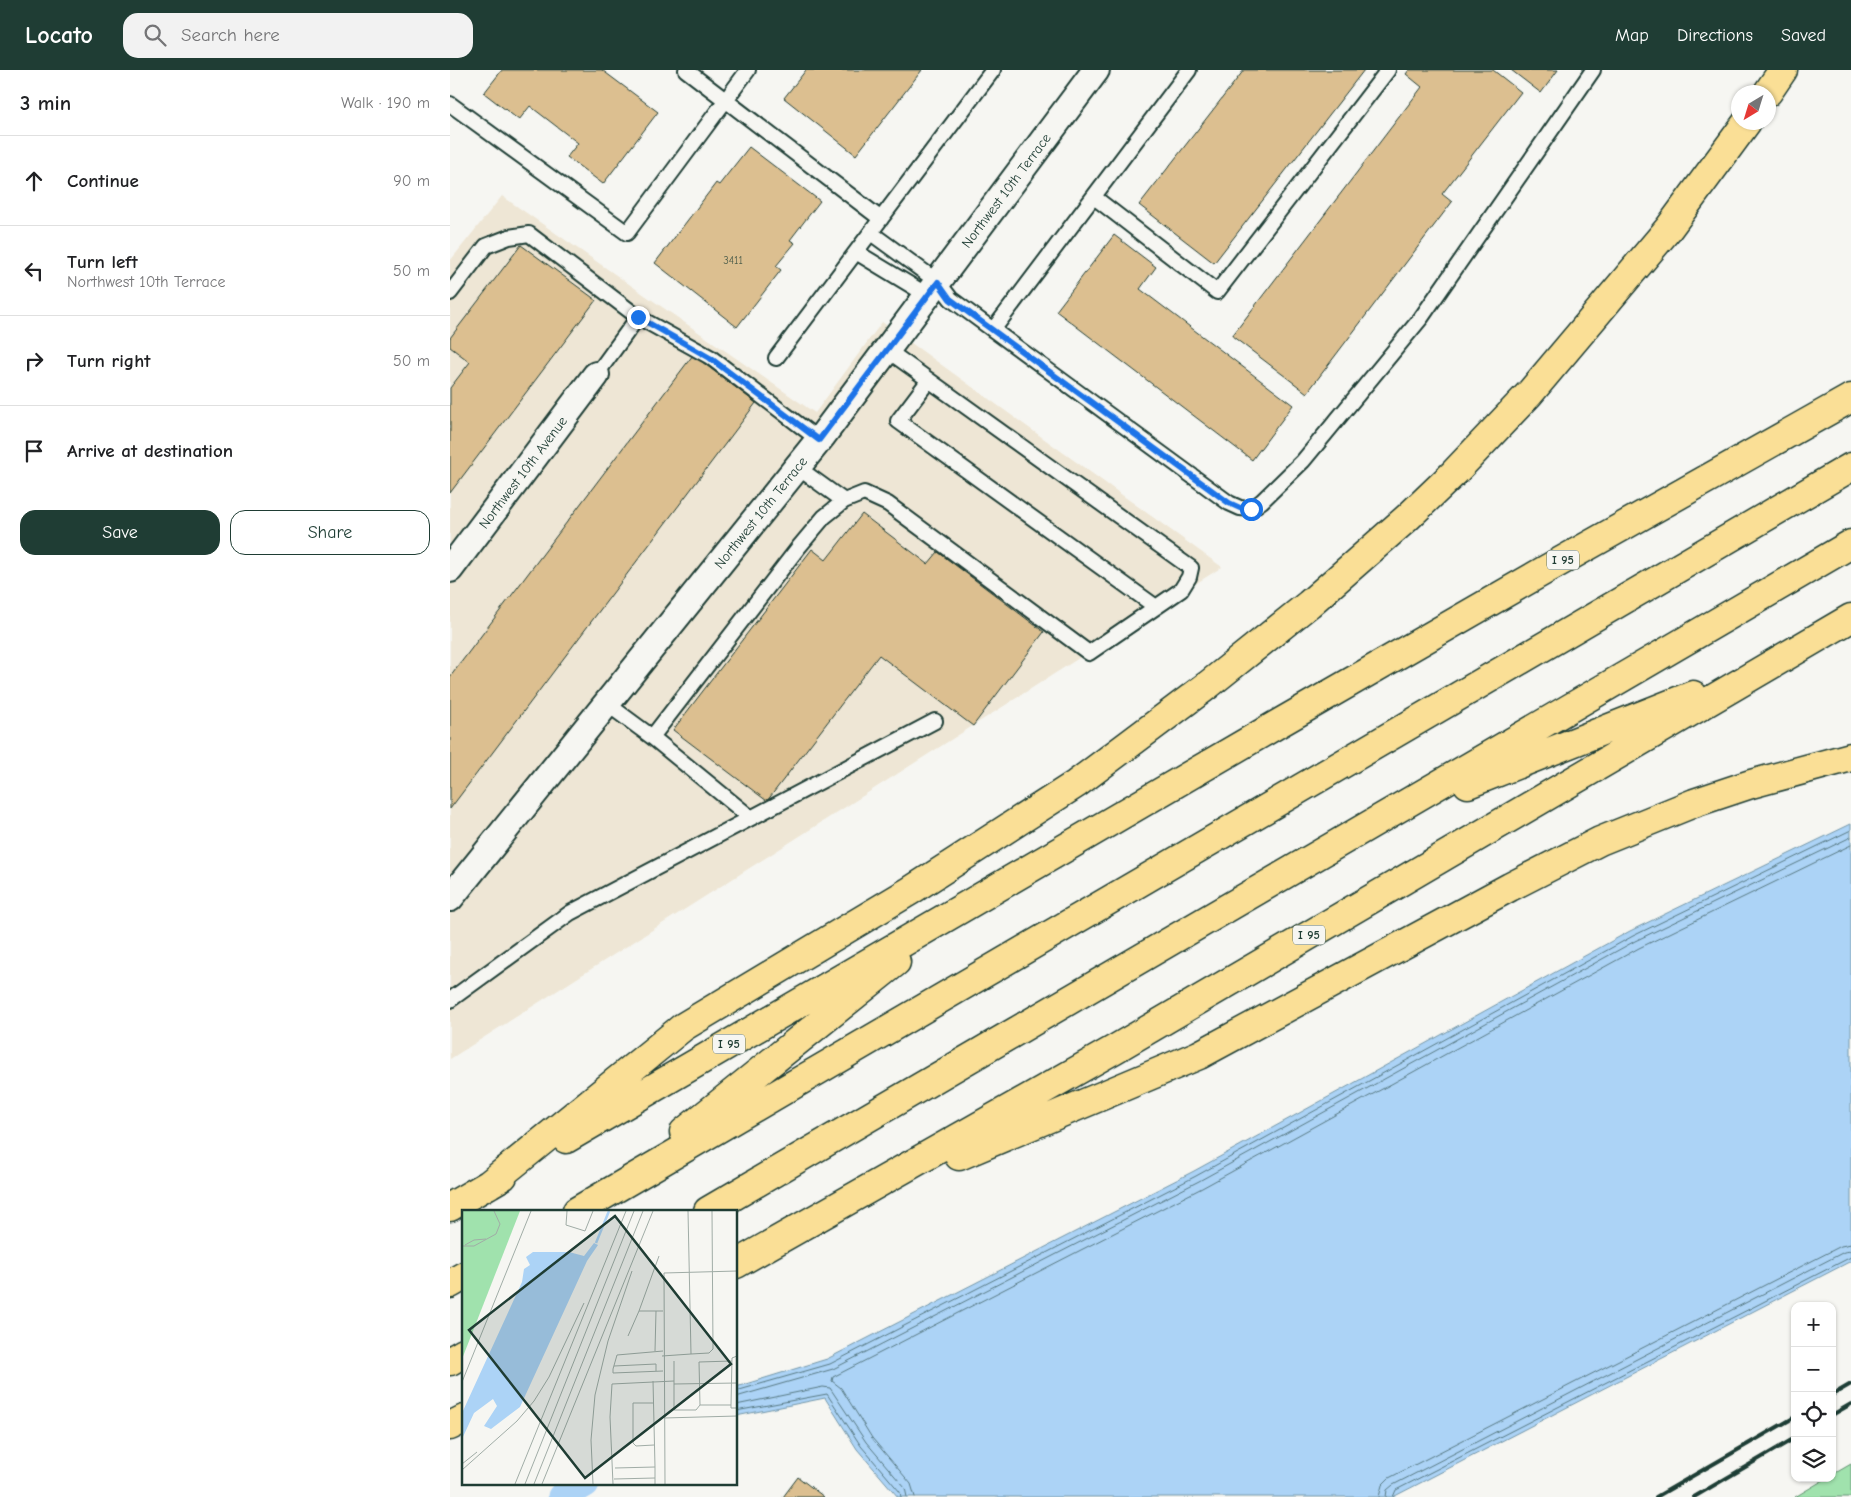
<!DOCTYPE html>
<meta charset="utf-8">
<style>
body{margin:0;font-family:"Comic Neue",sans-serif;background:#f2f2f2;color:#202124}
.controls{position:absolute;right:15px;bottom:15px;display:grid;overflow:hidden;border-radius:10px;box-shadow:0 1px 4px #0004}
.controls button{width:45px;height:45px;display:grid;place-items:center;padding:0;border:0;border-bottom:1px solid #e0e0e0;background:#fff;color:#202124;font:25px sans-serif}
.compass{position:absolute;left:1281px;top:15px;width:45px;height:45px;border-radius:50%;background:#fff;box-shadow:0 1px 4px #0004;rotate:218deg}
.stop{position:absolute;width:15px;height:15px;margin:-11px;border:4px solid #1a73e8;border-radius:50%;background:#fff}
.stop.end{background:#1a73e8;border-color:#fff;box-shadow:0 1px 5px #0008}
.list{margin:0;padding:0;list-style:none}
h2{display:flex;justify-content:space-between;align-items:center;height:65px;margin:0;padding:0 20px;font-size:21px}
h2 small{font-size:16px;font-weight:400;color:#757577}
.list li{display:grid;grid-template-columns:32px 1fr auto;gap:15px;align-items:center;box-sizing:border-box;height:90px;padding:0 20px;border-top:1px solid #e0e0e0}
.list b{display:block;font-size:19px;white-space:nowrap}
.list p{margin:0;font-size:16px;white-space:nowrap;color:#757577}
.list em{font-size:16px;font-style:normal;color:#757577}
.actions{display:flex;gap:10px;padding:15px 20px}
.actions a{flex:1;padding:11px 0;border:1px solid #1f3d34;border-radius:15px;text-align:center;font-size:18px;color:#1f3d34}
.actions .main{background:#1f3d34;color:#fff}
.icon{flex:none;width:28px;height:28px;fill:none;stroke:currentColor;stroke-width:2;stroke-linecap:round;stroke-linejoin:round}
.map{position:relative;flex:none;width:1401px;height:1427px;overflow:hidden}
header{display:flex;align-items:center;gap:30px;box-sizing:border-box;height:70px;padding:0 25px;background:#1f3d34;color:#fff}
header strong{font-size:24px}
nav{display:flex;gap:28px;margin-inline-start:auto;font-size:18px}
.search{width:350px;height:45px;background:#f2f2f2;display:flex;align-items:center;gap:12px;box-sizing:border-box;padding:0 18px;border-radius:15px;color:#757577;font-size:19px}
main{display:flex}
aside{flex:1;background:#fff}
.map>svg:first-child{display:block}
</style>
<header>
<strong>Locato</strong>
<div class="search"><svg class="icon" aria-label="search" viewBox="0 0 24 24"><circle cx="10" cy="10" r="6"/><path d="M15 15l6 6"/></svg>Search here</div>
<nav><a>Map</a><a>Directions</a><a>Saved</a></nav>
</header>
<main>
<aside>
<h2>3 min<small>Walk · 190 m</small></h2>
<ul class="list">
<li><svg class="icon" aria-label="ahead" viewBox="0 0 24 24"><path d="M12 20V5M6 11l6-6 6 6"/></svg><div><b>Continue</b></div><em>90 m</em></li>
<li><svg class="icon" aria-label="left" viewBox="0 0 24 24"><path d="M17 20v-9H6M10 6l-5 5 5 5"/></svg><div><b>Turn left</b><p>Northwest 10th Terrace</p></div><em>50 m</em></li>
<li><svg class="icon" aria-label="right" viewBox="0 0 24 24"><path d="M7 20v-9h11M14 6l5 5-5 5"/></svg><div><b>Turn right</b></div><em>50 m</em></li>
<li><svg class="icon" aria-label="arrive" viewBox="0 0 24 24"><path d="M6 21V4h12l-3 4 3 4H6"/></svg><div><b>Arrive at destination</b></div></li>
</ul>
<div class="actions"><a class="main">Save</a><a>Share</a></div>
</aside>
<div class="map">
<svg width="1401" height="1427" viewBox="0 0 1401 1427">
<rect width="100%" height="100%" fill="#f6f6f2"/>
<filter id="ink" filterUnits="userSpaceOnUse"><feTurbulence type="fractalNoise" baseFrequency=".02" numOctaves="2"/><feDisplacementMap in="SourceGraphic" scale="10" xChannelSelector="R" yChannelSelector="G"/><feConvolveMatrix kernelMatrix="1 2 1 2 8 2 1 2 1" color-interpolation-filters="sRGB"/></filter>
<g filter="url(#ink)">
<path fill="#eee6d5" d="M52,126l313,217 67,-91 340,245 -772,492v-798z"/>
<path fill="#a0e2ad" stroke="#609070" d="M1401,1394v33h-56l32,-19h5v-3z"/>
<path fill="#acd3f6" stroke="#7497a8" d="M1401,754v437l-458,236h-495l-41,-48 -32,-51 -89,18v-29l91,-28 367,-188 436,-240z"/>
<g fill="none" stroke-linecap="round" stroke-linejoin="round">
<path stroke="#577982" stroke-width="1" d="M286,1321l94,-27 366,-188 437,-240 218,-106
M286,1327l97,-28 366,-188 436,-240 216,-104
M286,1335l87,-18 7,1 36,54 39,46 2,9
M286,1341l91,-17 34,52 39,46 1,5
M465,1427l-4,-13 -39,-46 -31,-50 -9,-7 1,-4 369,-189 437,-240 212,-103
M929,1427l3,-12 7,-7 452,-232 10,-2
M936,1427l1,-7 6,-5 451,-233 7,-1
M943,1427l3,-7 455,-233"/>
<path stroke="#acd3f6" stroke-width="29" d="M112,1427l23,-14"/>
</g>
<path fill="#dcbf90" stroke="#1f3d34" d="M52,0h100l56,42 -55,72 -36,-27 11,-14 -48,-37 -11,14 -35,-27z
M356,0h116l-66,85 -72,-57z
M794,0h120l-150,193 -75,-58z
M959,0h84l28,22 -79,102 10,8 -145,191 -75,-57 190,-249 -16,-13z
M1061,0h47l-17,23z
M299,77l71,54 -30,39 5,3 -19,23 5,4 -44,57 -82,-64 61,-80 3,2z
M664,165l42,32 -16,22 153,116 -41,55 -196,-149z
M71,175l75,55 -146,193v-105l20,-26 -20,-15v-9z
M243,285l63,48 -306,406v-132z
M412,444l66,50 10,-12 106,80 -71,94 -94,-71 -112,146 -94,-71 139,-181 14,11z
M348,1407l26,20h-41z"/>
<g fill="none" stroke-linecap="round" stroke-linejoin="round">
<g stroke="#1f3d34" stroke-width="18">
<path id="lane" d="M236,0l195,149
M0,34l177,129 121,-163
M644,127l123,95 171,-222
M421,163l67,49 13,17 278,204 11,5 11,1 11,-8 41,-40 118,-143 172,-248
M406,182l71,43
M0,223l36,-47 23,-9 20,-3 109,83 -42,58
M188,247l72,40 109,83
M543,260l196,-260
M326,288l217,-288
M479,310l-31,41 258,186
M347,397l47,34 20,-8 24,11 201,149 92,-63 8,-13 2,-9 -304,-218
M156,633l46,34 146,-189 26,-31 20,-16
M202,667l99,81 184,-97
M0,930l120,-87 181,-95"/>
</g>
<g stroke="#1f3d34" stroke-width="30">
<g id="street">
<path id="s1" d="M0,499l146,-194"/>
<path id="s2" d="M0,828l373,-463 273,-365"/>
</g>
</g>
<g stroke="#1f3d34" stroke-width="31">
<path id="highway" d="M1318,22l15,-22
M1018,714l225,-89
M234,1062l212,-170
M116,1069l710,-414 271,-156 304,-171
M509,1086l240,-101 311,-168 90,-46 94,-38 57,-19 100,-27
M38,1115l195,-158 227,-136 166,-107 132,-99 101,-81 98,-86 47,-45 76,-80 139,-165 78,-106
M0,1137l53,-31
M127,1141l1274,-744
M258,1141l1143,-667
M286,1194l379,-215 736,-431
M0,1214l14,-8
M0,1291l14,-8
M0,1356l14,-7"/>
</g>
<use href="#lane" stroke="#f6f6f2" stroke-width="14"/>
<use href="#street" stroke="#f6f6f2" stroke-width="26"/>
<use href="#highway" stroke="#fadf96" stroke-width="28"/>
<path stroke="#1f3d34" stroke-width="4" d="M1382,1325l19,-11
M1382,1345l19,-11
M1206,1427l139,-80
M1244,1427l101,-59"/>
</g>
</g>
<g fill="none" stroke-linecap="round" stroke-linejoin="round" filter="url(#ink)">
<path stroke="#1a73e8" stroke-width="6" d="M188,247l72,41 109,82 119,-158 12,17 279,204 11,5 11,1"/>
</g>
<g text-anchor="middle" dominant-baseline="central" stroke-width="4.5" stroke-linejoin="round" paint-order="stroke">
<g font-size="11" fill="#4e5e4b">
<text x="283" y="190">3411</text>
</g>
<g fill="#f6f6f2" stroke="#60746d" stroke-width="1">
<rect x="1097" y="480.5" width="32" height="19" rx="4"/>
<rect x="843" y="855.5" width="32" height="19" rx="4"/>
<rect x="263" y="964.5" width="32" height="19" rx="4"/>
</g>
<g font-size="12" font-weight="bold" fill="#1f3d34">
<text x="1113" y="490">I 95</text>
<text x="859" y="865">I 95</text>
<text x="279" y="974">I 95</text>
</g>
<g font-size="14" fill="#1f3d34" stroke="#f6f6f2">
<text stroke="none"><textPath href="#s2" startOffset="900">Northwest 10th Terrace</textPath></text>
<text stroke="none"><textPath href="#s1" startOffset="121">Northwest 10th Avenue</textPath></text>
<text stroke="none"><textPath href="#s2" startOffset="495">Northwest 10th Terrace</textPath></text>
</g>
</g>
<g transform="translate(12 1140)">
<rect width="275" height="275" fill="#f6f6f2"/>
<path d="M0,1h58l-58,148z" fill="#a0e2ad"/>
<path d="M132,33l4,2 -11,16 -67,146 -29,22 -7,-3 13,-20 -4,-7 -19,14 -12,26v-26l60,-131 2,-13 6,-4 -4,-8 7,-5h36l15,4z" fill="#acd3f6"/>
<path fill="none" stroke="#acd3f6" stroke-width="2.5" d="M134,33l13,-32"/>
<path fill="none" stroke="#a0aca6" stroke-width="1" d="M105,1l-1,14 19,6 8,-20M226,1l3,143 18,-1 4,-4 -1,-138M3,35l9,-5 12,-1M0,36h12l22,-12 4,-10 -6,-13M177,101l20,-55M166,126l11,-25h17M193,141l1,-40h7M201,141l-46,4 -4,14v4l50,-2M200,146l29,-2M212,151v49h22l4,-5h31v3h6M152,156l42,-2v7M191,171l2,86M0,172l69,-171M212,174l63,-1M192,193h-21v40l3,3 18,-1M238,195l-1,-43 33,-1M269,195l1,-47 5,-2M202,208l73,-2M0,254l15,-12M153,258l40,-1v17M0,260l55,-49 17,-20 15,-24 35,-74M152,269l41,-1M53,274l111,-273M63,274l109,-273M72,274l109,-273M80,274l111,-273M131,274l-2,-44 4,-45 13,-54 24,-70M151,274l-3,-67 2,-33 62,-3M203,274l-1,-211 73,-2"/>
<path fill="#1f3d34" fill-opacity="0.15" stroke="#1f3d34" stroke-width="2.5" d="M153,6l116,148 -146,114 -116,-148z"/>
<rect width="275" height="275" fill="none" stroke="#1f3d34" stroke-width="2.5"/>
</g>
</svg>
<div class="controls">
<button>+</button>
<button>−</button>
<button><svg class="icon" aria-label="locate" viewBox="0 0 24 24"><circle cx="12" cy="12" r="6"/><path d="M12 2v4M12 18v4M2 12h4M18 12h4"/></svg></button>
<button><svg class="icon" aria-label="layers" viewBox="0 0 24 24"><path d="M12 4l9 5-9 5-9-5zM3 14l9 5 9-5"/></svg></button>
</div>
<svg class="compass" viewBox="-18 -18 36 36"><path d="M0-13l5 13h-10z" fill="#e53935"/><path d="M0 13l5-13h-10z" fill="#757577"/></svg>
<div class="stop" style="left:801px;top:439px"></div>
<div class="stop end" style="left:188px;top:247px"></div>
</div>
</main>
